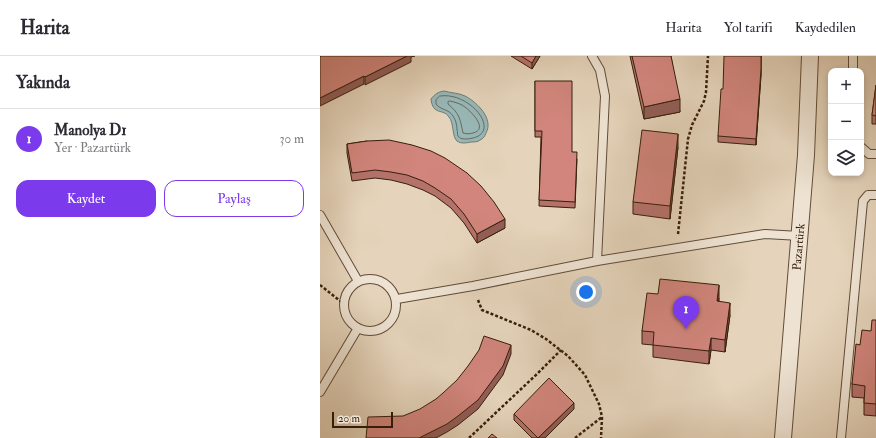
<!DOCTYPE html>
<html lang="tr">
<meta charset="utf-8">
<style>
body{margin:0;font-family:"IM FELL Double Pica",serif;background:#f7f7f7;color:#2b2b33}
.controls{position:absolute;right:12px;top:12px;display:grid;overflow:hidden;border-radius:8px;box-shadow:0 2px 6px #0003}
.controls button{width:36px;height:36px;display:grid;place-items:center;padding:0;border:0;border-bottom:1px solid #e1e1e2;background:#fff;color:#2b2b33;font:20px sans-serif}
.scale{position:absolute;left:12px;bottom:10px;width:61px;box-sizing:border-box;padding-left:4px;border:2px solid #371e0b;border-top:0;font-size:11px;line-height:14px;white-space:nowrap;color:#371e0b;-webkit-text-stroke:3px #eee3d3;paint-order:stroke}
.you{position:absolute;left:266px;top:236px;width:14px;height:14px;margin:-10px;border:3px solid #fff;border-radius:50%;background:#1a73e8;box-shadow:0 0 0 6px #1a73e833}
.badge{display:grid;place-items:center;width:26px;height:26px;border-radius:50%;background:#7c3aed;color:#fff;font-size:13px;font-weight:700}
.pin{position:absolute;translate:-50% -33px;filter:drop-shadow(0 1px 2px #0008)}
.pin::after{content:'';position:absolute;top:21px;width:14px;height:12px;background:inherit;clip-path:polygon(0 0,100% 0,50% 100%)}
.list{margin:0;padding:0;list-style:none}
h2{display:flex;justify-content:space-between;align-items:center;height:52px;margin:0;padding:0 16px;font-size:17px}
h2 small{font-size:13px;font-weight:400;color:#7c7c81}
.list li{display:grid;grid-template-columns:26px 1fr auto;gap:12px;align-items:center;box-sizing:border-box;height:60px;padding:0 16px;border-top:1px solid #e1e1e2}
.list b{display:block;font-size:15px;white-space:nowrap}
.list p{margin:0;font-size:13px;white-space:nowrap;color:#7c7c81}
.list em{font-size:13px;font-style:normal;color:#7c7c81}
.actions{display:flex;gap:8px;padding:12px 16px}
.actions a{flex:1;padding:9px 0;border:1px solid #7c3aed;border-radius:12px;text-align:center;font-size:14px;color:#7c3aed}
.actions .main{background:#7c3aed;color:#fff}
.icon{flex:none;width:22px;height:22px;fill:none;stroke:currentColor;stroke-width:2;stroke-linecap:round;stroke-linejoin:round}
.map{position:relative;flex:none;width:556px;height:382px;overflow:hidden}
header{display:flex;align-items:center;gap:24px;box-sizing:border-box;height:56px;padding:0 20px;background:#fff;border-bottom:1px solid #e1e1e2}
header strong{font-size:19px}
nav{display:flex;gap:22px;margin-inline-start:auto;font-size:14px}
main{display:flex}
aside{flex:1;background:#fff}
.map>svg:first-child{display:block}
</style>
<header>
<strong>Harita</strong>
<nav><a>Harita</a><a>Yol tarifi</a><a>Kaydedilen</a></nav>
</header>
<main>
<aside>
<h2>Yakında<small></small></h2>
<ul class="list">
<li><span class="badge">1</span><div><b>Manolya D1</b><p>Yer · Pazartürk</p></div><em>30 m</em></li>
</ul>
<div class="actions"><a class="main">Kaydet</a><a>Paylaş</a></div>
</aside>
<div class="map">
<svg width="556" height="382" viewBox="0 0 556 382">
<rect width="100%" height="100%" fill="#e5d4bb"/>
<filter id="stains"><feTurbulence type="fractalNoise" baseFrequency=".005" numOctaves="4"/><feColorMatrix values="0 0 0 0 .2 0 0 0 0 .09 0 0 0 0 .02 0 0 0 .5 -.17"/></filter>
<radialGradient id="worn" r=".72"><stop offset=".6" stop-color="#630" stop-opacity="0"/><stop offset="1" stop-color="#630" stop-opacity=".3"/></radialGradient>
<path fill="#97b7b6" stroke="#717a72" d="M124,35c7,2 15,2 21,5 12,6 29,23 21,37 -1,3 -3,6 -6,7 -2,2 -6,2 -9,2 -5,1 -10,2 -14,-1 -5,-4 -3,-18 -8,-24 -6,-9 -16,-1 -18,-18 4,-5 7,-7 13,-8z"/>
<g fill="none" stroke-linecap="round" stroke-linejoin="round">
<path stroke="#676a60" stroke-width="1" d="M120,40c32,-5 66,41 26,43 -2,0 -6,0 -8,-3 -1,-2 0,-4 -1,-6 0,-4 -1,-10 -4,-14 -4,-7 -13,-6 -17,-12v-4z
M130,45c4,1 8,2 12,4 7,4 28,24 11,28 -4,1 -6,1 -10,0 -3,-14 -3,-19 -15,-29v-2z"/>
<g stroke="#624c37" stroke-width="10">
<path id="service" d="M272,0l8,14 5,26 -8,165
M533,15v-15
M541,91l8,7h7
M0,159l38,66
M24 249a26 26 0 1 1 52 0a26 26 0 1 1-52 0Z
M77,243l76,-13 124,-25 168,-27 35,2
M0,336l38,-64
M521,382l22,-237 5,-6h8"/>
</g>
<g stroke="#624c37" stroke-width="18">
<path id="minor" d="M463,382l23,-283 4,-99"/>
</g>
<path stroke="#371e0b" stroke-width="2.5" stroke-dasharray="3 2" stroke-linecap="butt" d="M358,178l10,-95 4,-14 12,-24 2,-9 2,-36
M0,229l24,19
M158,244l4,10 49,20 15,9 22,17 17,19 14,29 3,13 -1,21
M149,382l68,-64 24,-24
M255,382l27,-21"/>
<use href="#service" stroke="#eee3d3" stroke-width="8"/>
<use href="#minor" stroke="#eee3d3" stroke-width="16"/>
</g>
<path fill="#b4726b" stroke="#371e0b" d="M191,0h29l-8,13z
M310,0h41l9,56 -36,7z
M441,0v19l-5,70 -38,-3v-6z
M215,25l37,71 5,7 -2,49 -36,-2 2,-69h-6z
M556,29v39h-4v-9z
M47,85l138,87 -28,15 -13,-20 -13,-15 -16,-12 -12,-6 -16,-6 -16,-4 -16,-2 -23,3 -5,-28v-9z
M358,91l-8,72 -37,-5v-12z
M338,238l61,4v3l11,14 -5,37 -14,-2 -2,14 -56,-7v-12l-11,-1v-13z
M556,264v96l-12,-1v-17l-12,-1v-13l8,-39 11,-14z
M254,353l-29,29h-13l-18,-18v-6z"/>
<path fill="#925d57" stroke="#371e0b" d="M87,0h8l-4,1v5l-46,23v-8z
M216,0h4l-8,13v-6z
M441,0v19l-5,70v-6z
M44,20v8l-44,22v-8z
M360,43v13l-36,7v-12z
M358,78v13l-8,72v-13z
M185,163v9l-28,15v-9z
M399,229v13l-2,15v-12z
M410,247v12l-5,37v-12z
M391,282v12l-2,14v-13z
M191,289v9l-8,21 -25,34 -20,16 -11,7 -11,6h-17z
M254,347v6l-29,29h-7z"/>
<path fill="#d1857c" stroke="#371e0b" d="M1,0h86l-42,21 -1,-1 -44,22v-41z
M201,0h15l-4,7z
M312,0h39l9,43 -36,8z
M404,0h37v13l-5,70 -38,-3 3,-47h2z
M215,25h37v71h5l-2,50 -36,-2 3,-69h-7z
M556,29v31l-4,-1z
M322,74l36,4 -8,72 -37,-4z
M69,84l23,5 19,6 14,7 22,15 14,13 13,16 11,17 -28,15 -13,-20 -13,-15 -16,-11 -12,-7 -16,-6 -16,-3 -16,-2 -23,3 -5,-29 20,-3z
M340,223l59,6 -2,16 13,2 -5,37 -14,-2 -2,13 -56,-6 1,-13 -12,-1 5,-38 11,1z
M552,264h4v84l-12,-1 1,-17 -13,-2 4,-40 4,1 2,-15 9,1z
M164,280l27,9 -8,21 -25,34 -20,16 -11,8 -28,14h-53l2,-21 35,-1 17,-7 16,-10 7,-6 14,-13 11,-14 11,-16z
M229,322l25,25 -36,35 -24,-24z
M172,378l5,4h-9z"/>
<g text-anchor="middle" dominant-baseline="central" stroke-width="3" stroke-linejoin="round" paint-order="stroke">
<g font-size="12" fill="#371e0b" stroke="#eee3d3">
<text transform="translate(479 191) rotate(-85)">Pazartürk</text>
</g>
</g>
<rect width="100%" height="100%" filter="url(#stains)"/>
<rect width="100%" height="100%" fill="url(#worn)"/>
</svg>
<div class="controls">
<button>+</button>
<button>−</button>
<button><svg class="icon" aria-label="layers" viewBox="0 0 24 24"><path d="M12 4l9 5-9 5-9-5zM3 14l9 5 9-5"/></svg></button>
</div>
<div class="scale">20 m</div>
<div class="you"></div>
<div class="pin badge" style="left:366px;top:273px">1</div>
</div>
</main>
